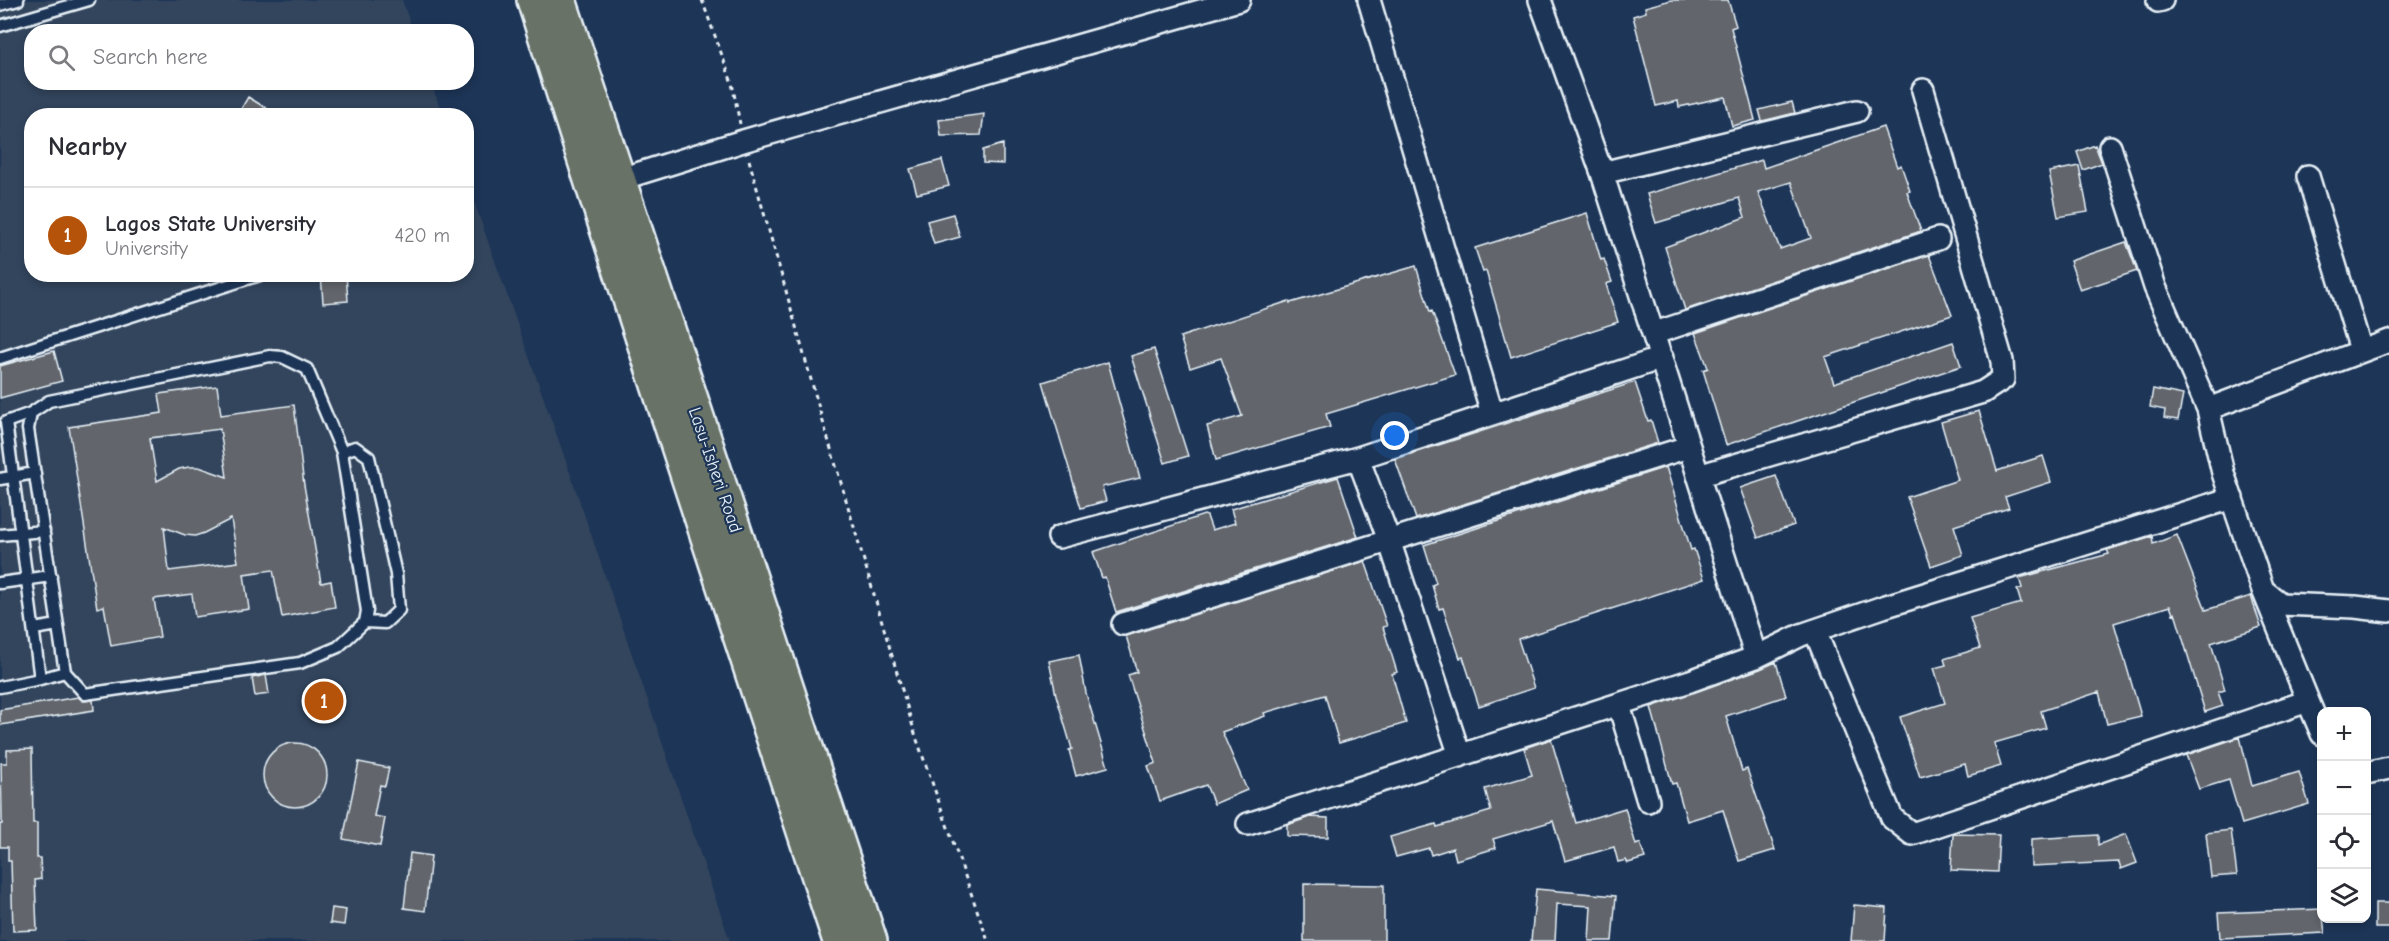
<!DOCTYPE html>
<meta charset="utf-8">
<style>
body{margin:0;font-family:"Comic Neue",sans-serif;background:#f7f7f7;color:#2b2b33}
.controls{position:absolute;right:18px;bottom:18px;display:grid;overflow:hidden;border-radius:12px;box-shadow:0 3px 9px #0003}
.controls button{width:54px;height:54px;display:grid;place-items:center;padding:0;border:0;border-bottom:2px solid #e1e1e2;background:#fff;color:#2b2b33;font:30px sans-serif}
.you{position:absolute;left:1395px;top:436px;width:21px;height:21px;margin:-15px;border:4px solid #fff;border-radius:50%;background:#1a73e8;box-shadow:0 0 0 9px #1a73e833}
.badge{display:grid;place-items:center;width:39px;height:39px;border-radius:50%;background:#b45309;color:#fff;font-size:20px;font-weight:700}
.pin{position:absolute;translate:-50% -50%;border:3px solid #fff;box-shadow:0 2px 6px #0006}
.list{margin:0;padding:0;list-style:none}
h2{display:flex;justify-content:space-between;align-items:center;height:78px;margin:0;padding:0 24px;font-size:26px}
h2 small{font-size:20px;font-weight:400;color:#7c7c81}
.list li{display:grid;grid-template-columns:39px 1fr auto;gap:18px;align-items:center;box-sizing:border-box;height:96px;padding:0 24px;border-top:2px solid #e1e1e2}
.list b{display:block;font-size:22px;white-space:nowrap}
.list p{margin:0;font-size:20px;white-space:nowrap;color:#7c7c81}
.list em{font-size:20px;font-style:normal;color:#7c7c81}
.icon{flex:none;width:33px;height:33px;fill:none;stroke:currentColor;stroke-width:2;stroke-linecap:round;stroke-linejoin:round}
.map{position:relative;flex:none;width:2389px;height:941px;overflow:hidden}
.search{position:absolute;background:#fff;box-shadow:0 3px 9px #0003;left:24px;top:24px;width:450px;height:66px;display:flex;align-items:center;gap:15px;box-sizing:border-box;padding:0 21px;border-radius:24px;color:#7c7c81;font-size:22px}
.panel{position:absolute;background:#fff;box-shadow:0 3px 9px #0003;left:24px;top:108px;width:450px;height:174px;border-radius:24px}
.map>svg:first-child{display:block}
</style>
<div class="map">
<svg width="2389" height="941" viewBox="0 0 2389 941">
<rect width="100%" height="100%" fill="#1d3557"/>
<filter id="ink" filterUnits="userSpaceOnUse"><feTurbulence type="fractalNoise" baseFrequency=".0167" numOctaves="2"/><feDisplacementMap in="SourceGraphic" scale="12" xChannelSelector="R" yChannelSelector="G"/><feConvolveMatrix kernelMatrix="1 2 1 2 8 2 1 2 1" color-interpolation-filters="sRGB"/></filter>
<g filter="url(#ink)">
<path fill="#32445d" d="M0,0h402l11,31 -381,1v50l399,1 12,32 -411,1v158h434l1,-92 99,279 164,480h-730z"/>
<path fill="#62666c" stroke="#e8f1f8" stroke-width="1.5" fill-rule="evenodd" d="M1671,0h57l8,26 -5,2 24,92 -23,6 -7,-29 -46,10 -1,-6 -22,5 -23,-90 13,-4 -1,-5z
M248,97l31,19h-42z
M1792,102l3,11 -33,8 -3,-11z
M984,114l-3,21 -40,1 -2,-16z
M1883,127l14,40 4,-2 9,26 -3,1 14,39 -236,79 -20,-63 80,-30 -6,-19 -83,25 -9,-29 115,-34 2,8zM1791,182l20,56 -31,11 -22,-57z
M1003,144v20l-20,-1v-13z
M2095,145l7,18 -19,7 -6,-18z
M942,160l7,26 -32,8 -7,-25z
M2079,166l9,46 -30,5 -9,-45z
M1587,213l14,47 3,-1 8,23 -6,2 12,38 -107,35 -25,-86 -3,1 -8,-24z
M953,214l7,23 -26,7 -7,-23z
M2126,242l11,29 -57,19 -10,-29z
M1929,255l23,60 -127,42 9,26 119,-41 8,24 -235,79 -23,-75 5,-2 -13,-35z
M1416,266l14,46 2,-1 23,64 -129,39 4,13 -114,33 -9,-34 35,-10 -21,-58 -31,10 -10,-31 109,-36 1,2z
M321,274h25l2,27 -25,2z
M1154,349l34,107 -23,7 -34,-107z
M54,351l8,30 -62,17v-32z
M1108,362l32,116 -38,9 4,14 -25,7 -38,-126z
M1635,382l13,39 3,-1 7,23 -242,76 -21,-60z
M217,386l4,29 73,-10 10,80 17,98 10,-2 4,26 -53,10 -9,-47 -29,4 5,35 -54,8 -3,-23 -38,5 6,38 -49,9 -7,-40 -7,2 -28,-181 93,-14 -3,-19zM220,429l7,48 -28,-10h-10l-10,2 -22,12 -7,-43zM231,519l7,43 -69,9 -5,-44 21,8 10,1 9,-3z
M2153,389l30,6 -5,25 -14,-2 1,-8 -15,-3z
M1979,411l18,60 46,-15 8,26 -46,15 4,11 -55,18 9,29 -32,11 -24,-69 51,-17 -17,-58z
M1666,467l25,83 3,-1 10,30 -186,60 16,49 -55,18 -16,-49 -3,1 -17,-50 -4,1 -7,-24 4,-2 -12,-38z
M1776,476l18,49 -36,13 -18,-50z
M1338,477l20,60 -242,75 -11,-35 -3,1 -9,-26 111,-37 3,1 5,14 23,-7 -4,-14z
M2177,535l29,75 45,-14 10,31 -50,16 14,47 -7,2 5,14 -18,6 -30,-99 -2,1 -3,-8 -56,17 27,93 -34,8 -8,-32 -58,19 5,17 -52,15 7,23 -33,10 -3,-12 -45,13 -20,-60 45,-14 -11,-35 12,-3 -2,-6 36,-11 -10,-30 51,-15 -4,-13 5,-2 -3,-10 90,-24 -2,-4 45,-14 1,8z
M1365,561l22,65 -4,1 14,45 -5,2 14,49 -67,20 -14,-48 -61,18 1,3 -43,16 25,58 -33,14 -8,-19 -46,16 -12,-35 8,-3 -28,-88 9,-3 -11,-36z
M1079,655l7,38 22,74 -32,9 -7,-26 3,-1 -16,-54 -7,-34z
M1776,662l10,34 -60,20 16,55 5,-2 28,81 -36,11 -16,-51 -36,11 -11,-38 -4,1 -21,-77 109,-38z
M266,675l3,19 -14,2 -3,-18z
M78,697l5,4 10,-1 1,10 -94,15v-15z
M2240,737l12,49 47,-14 10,32 -67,20 -13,-44 -30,9 -13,-34z
M1551,739l25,84 49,-15 11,37 4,-2 5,15 -17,5 -2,-3 -8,2 -4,-15 -49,14 -12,-40 -60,18 3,9 -40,12 -3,-12 -22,7 -2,-7 -33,9 -6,-20 46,-13 1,3 54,-16 -6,-22 47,-14 -8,-27z
M263 775a32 32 0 1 1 64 0a32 32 0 1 1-64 0Z
M32,749l1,74h4v35h3l1,21 -6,1 2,50 -24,1 -2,-70h-3v-14h-8v-23h2l-1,-61h6v-13z
M359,762l30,6 -4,18 -5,-1 -6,31 11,2 -5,28 -37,-7z
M1310,817l18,1v19l-41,-1v-11z
M2231,830l6,45 -26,2 -5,-44z
M1953,834l46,1 -2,37 -46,-2z
M2126,834l11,29 -16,6 -2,-7 -88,4v-27l67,-4v10z
M410,853l21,3 -6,55 -21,-3z
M1304,884l80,1v56h-80z
M1536,889l80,7 -4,45h-23l2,-35 -34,-2 -2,37h-24z
M2375,903h14v25h-14z
M1854,905l33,3 -2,33h-34z
M332,908l14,2 -2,15 -14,-2z
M2322,909l3,24 -105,5 -2,-25z"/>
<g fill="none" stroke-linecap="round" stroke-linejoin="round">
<g stroke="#e8f1f8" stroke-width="15">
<path id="service" d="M0,5l18,-5
M0,26l89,-26
M270,356l12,1 25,12 35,83 25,159 -2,11 -27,25 -38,16 -215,31 -20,-22 -37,-243 3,-16 18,-12z
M0,358l263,-84
M31,413l-25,9 34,257
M342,452l13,-5 14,10 27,117 3,36 -14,13 -20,-1
M0,479l35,-6
M0,535l44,-4
M0,583l51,-7
M34,629l24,-4
M0,687l40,-8 25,-7"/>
</g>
<g stroke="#e8f1f8" stroke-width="26">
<path id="minor" d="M1369,0l123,413
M1540,0l62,173 154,484
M2158,1l4,-1
M2110,147l45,140 53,122 15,64 40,117 45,111
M1602,173l255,-62
M2308,176l53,174
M608,183l135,-42 496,-141
M1655,333l283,-94
M2208,409l181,-68
M1358,458l31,82 71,216
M1698,476l285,-84 20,-13 -1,-18 -79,-271
M1059,537l299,-79 304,-100
M2263,590l18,14 74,3 34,4
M1123,624l565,-177
M1815,631l77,187 20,16 396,-133 14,33
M1619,705l29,96
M2366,773l23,-5
M1248,824l442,-143 66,-24 45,-22 82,-28 349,-109"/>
</g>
<g stroke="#e8f1f8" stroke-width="38">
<path id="primary" d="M534,0l60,189 246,752
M559,0l311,941"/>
</g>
<path stroke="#e8f1f8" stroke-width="3" stroke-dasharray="4.5 4.5" stroke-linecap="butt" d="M702,0l30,83 8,41
M749,160l72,255 95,322 72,204"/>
<use href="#service" stroke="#1d3557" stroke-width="10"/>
<use href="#minor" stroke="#1d3557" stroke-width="21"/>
<use href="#primary" stroke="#697266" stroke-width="33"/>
</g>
</g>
<g text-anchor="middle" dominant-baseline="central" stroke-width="4.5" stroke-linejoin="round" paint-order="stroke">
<g font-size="18" fill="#e8f1f8" stroke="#1d3557">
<text transform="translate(715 470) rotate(71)">Lasu-Isheri Road</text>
</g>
</g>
</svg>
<div class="controls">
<button>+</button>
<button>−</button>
<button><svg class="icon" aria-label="locate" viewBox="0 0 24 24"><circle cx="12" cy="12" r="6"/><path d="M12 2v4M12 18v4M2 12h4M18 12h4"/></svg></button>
<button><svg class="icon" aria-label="layers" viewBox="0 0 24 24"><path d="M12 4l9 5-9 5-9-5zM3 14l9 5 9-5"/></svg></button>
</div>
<div class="you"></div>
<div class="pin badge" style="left:324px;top:701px">1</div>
<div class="search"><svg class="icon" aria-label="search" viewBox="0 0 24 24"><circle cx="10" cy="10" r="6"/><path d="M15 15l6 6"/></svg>Search here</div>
<section class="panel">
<h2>Nearby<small></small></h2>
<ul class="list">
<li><span class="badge">1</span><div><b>Lagos State University</b><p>University</p></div><em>420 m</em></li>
</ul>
</section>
</div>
